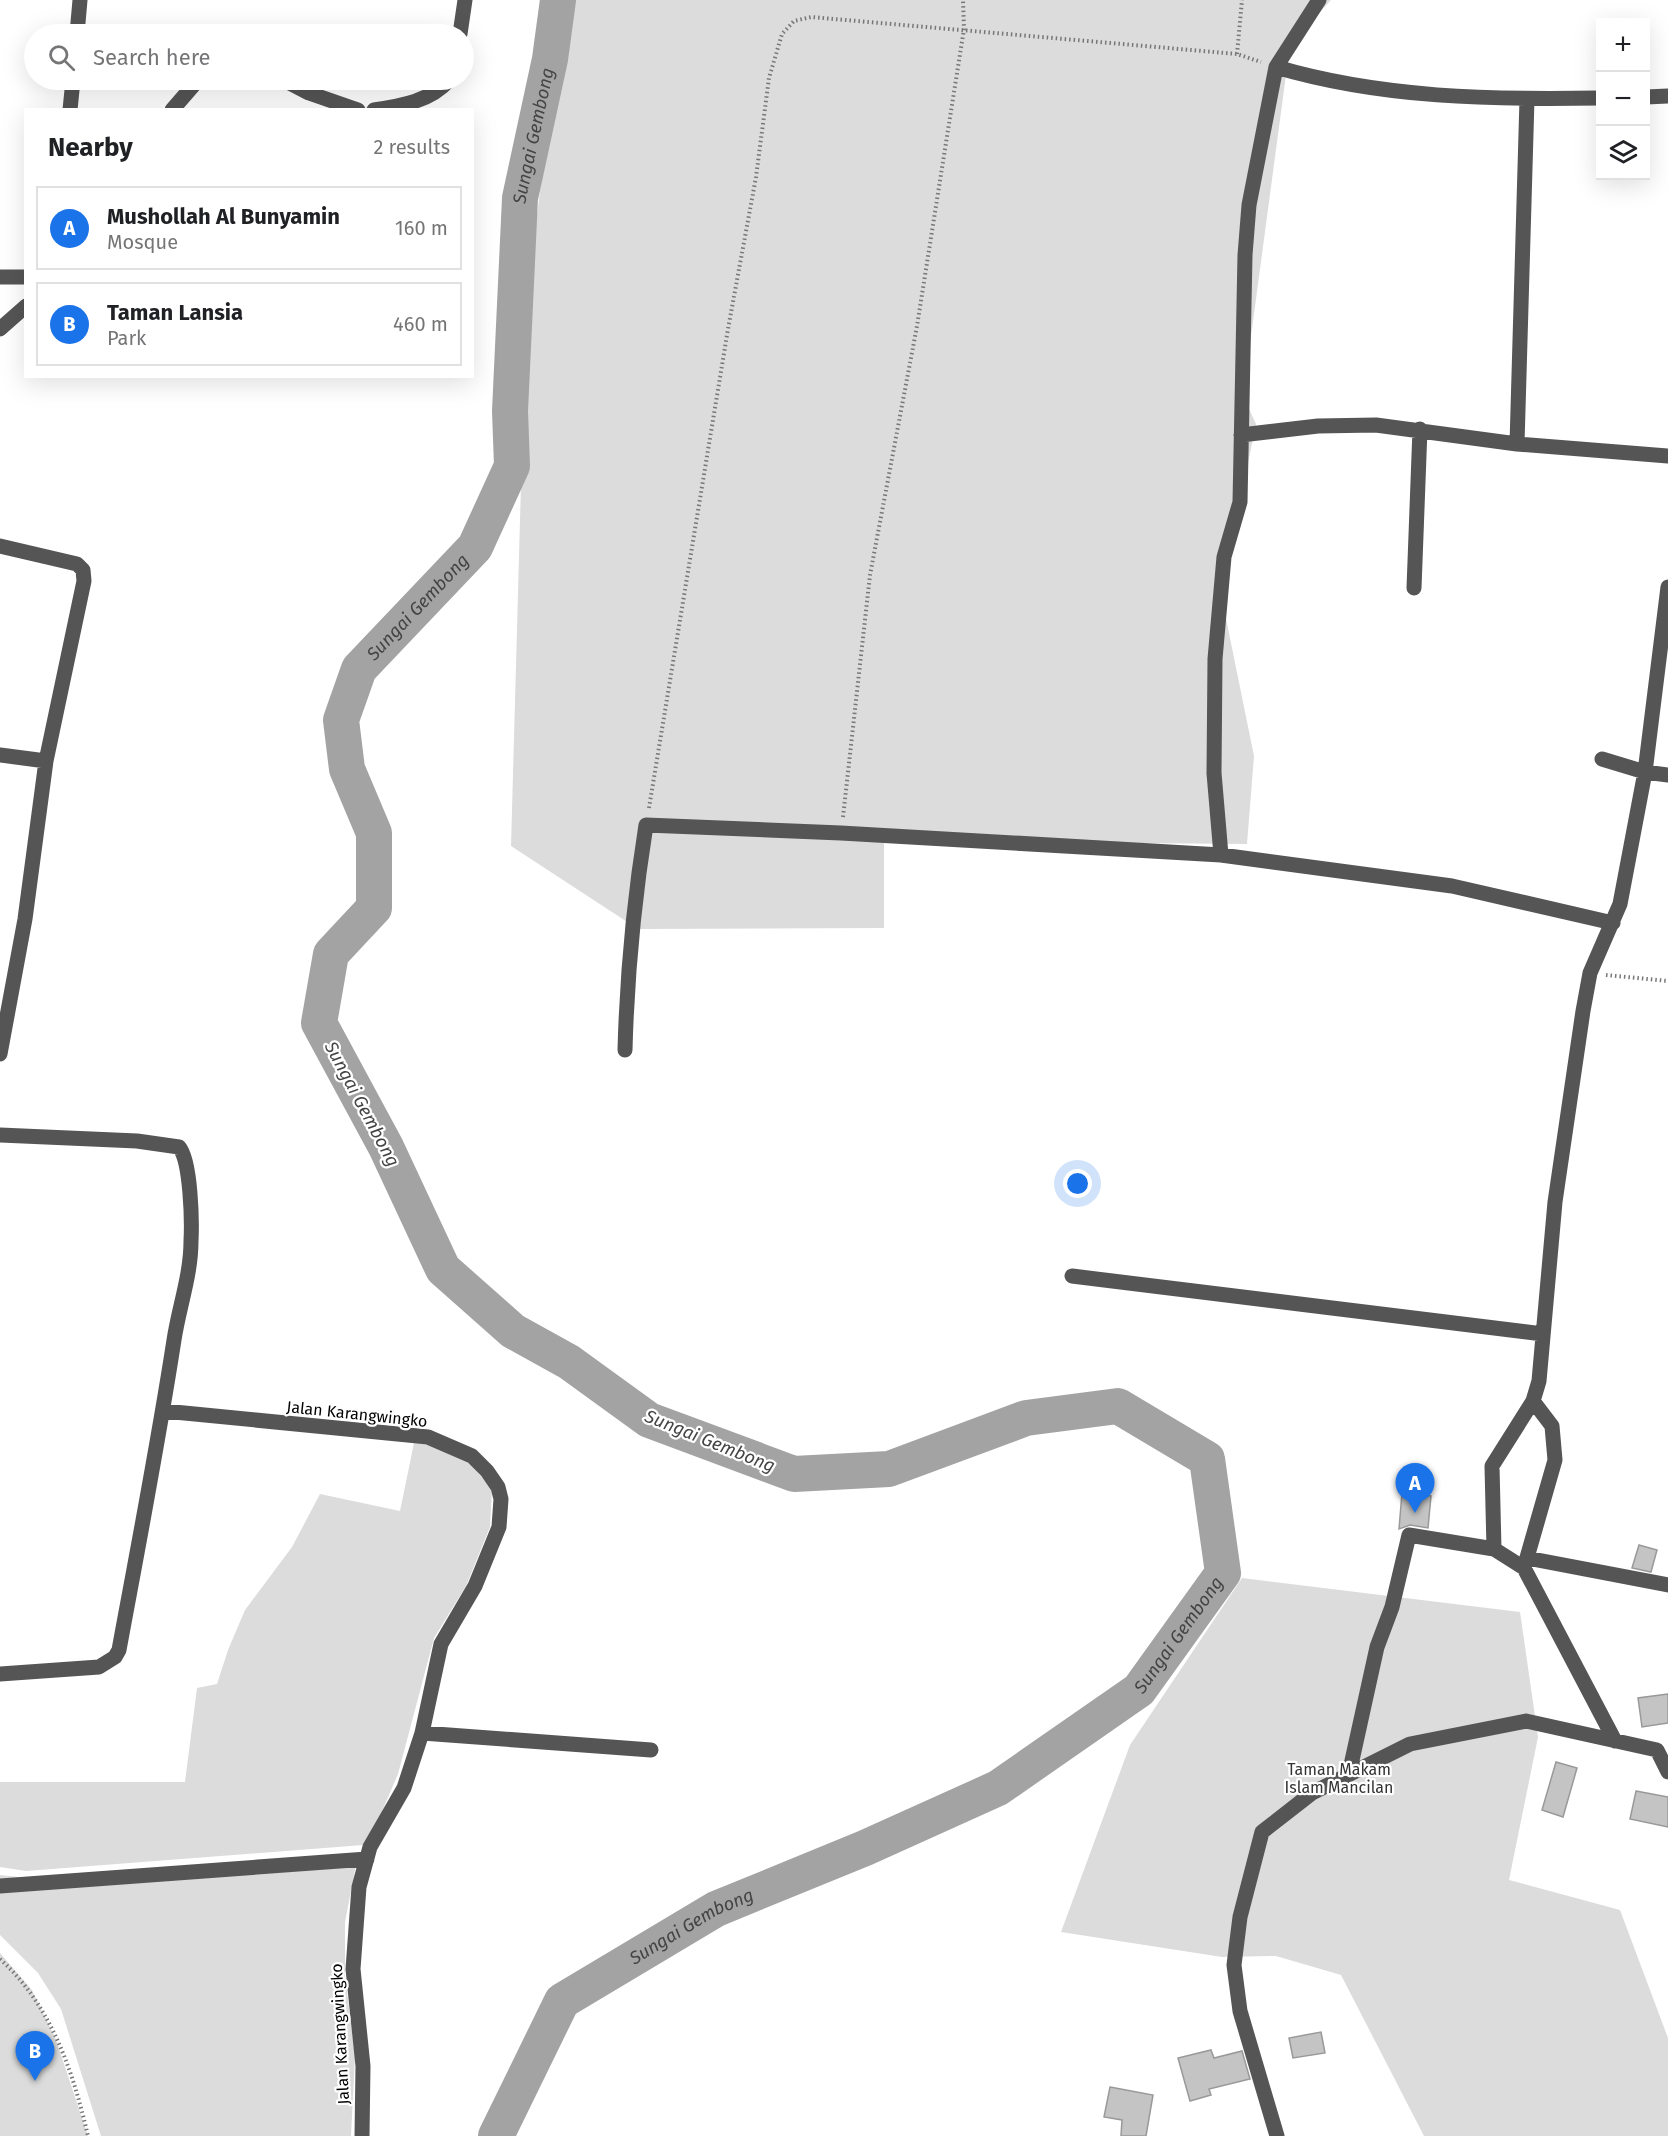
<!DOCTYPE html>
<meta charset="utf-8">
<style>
body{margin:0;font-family:"Fira Sans",sans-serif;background:#f6f6f6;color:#202124}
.controls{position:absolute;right:18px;top:18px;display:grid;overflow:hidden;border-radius:0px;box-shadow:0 6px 24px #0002}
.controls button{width:54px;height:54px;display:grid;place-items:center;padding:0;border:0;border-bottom:2px solid #e0e0e0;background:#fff;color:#202124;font:30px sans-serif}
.you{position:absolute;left:1078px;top:1184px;width:21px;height:21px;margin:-15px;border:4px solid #fff;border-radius:50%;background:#1a73e8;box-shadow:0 0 0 9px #1a73e833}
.badge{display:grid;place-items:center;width:39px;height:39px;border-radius:50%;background:#1a73e8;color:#fff;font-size:20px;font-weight:700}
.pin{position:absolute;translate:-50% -50px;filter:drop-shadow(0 2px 3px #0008)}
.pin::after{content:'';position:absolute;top:32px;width:21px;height:18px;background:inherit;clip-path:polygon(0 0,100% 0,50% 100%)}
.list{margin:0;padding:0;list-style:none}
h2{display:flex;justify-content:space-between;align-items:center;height:78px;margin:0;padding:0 24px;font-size:26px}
h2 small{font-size:20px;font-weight:400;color:#757577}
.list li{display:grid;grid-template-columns:39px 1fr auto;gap:18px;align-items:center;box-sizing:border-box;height:84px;margin:0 12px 12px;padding:0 12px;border:2px solid #e0e0e0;border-radius:0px}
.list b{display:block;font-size:22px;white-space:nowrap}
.list p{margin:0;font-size:20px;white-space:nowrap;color:#757577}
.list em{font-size:20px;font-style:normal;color:#757577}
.icon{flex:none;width:33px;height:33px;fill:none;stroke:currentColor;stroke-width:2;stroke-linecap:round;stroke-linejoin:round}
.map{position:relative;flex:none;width:1668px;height:2136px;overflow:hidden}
.search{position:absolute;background:#fff;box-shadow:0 6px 24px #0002;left:24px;top:24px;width:450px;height:66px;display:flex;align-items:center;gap:15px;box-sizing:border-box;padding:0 21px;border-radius:33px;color:#757577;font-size:22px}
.panel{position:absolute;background:#fff;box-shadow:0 6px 24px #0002;left:24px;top:108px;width:450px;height:270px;border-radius:0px}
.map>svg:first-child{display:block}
</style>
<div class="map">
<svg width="1668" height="2136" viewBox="0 0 1668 2136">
<rect width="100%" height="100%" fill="#fff"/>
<path fill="#dcdcdc" d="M564,0h767l-41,45 -47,351 13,28 -35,170 33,162 -7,88 -363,-3v87l-246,1 -127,-83 15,-543z
M415,1438l50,19 27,32 -2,38 -24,59 -32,52 -36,136 -18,42 -17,29 -337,26 -26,-4v-85h185l12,-94 20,-4 11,-34 17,-40 47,-63 28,-53 80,17z
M1242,1578l278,34 18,125 -29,143 111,30 48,128v98h-244l-83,-161 -65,-19 -54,1 -161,-25 69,-187z
M358,1854l-13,68v53l10,82 -4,79h-250l-40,-127 -23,-36 -38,-38v-60l27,3z
M0,1953l32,37 24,50 32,96h-88z"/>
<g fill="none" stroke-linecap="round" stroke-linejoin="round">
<path stroke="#a3a3a3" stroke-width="36" id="s1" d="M496,2136l66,-135 154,-92 149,-61 133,-60 141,-98 84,-117 -16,-114 -89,-53 -92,12 -137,51 -95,5 -145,-54 -80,-58 -56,-31 -70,-62 -57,-122 -67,-124 12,-69 43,-46v-75l-27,-64 -6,-49 18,-51 116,-122 37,-81 -2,-55 10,-213 30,-139 8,-59"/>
</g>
<path fill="#c4c4c4" stroke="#999" stroke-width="1.5" d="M1402,1493l29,3 -3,32 -18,-3 -11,4z
M1639,1545l18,5 -6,22 -19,-4z
M1668,1694v29l-26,4 -4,-29z
M1556,1762l21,6 -14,49 -21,-7z
M1636,1791l32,6v30l-38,-8z
M1321,2032l4,21 -32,5 -4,-20z
M1211,2050l3,8 28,-7 8,28 -41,10 2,6 -21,6 -12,-43z
M1110,2087l43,8 -7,41h-25l1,-16 -18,-3z"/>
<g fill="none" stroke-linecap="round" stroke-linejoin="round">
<path stroke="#777" stroke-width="4" stroke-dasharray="1.5 3" stroke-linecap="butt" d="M1237,54l5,-54
M649,808l79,-479 28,-152 13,-99 13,-44 12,-13 17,-4 426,37 24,8
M843,817l27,-242 47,-249 47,-297 -1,-29
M1606,975l62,6
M0,1959c51,46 73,112 88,177"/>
<path stroke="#555" stroke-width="15" d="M77,34l3,-34
M460,34l5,-34
M1276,67c105,31 216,33 324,31
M284,80l25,13 49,17
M1646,97l22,-1
M70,110l3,-30
M172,110l26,-30
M374,110c27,-4 57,-9 75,-30
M0,277h26
M0,329l26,-23
M1241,435l77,-9 58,-1 141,19 151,12
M1517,444l10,-345
M0,546l77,18 6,6 1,11 -38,180 -21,158 -25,135
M1414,588l6,-159
M0,755l46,6
M1602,759l43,13 23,3
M1221,855l-7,-82 1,-114 9,-102 16,-55 5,-247 4,-50 27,-138 43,-67
M625,1050c2,-76 9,-150 21,-225l195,8 380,22 231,31 161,37
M0,1135l137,6 42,6c12,14 13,75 12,94 0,34 -12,66 -17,99 -16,104 -36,207 -55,310l-4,7 -16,10 -99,7
M1072,1276l471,58
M1533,1401l19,25 3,34 -31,108 91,173
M164,1411l264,26 44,19 15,15 11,16 3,12 -2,28 -24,59 -34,58 -19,89 -18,55 -34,59 -11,40 -6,82 10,97 -1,70
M1494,1549l-2,-83 41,-65 6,-20 16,-179 28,-191 7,-38 30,-69 25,-132 23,-185
M1527,1558l141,27
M422,1733l229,17
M1349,1774l28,-127 15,-40 17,-72 85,14 30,19
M0,1886l367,-27
M1277,2136l-37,-125 -6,-46 6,-48 22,-85 50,-39 98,-49 116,-23 131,29 11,22"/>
</g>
<g text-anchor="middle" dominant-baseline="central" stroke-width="4.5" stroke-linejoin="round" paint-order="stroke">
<g font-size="16" fill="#000" stroke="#fff">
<text transform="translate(357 1414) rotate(6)">Jalan Karangwingko</text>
<text transform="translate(340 2034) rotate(-93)">Jalan Karangwingko</text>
</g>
<g font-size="16" fill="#333" stroke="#fff">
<text x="1339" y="1769">Taman Makam<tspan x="1339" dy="18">Islam Mancilan</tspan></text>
</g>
<g font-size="18" font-style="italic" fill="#444" stroke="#fff">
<text stroke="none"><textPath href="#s1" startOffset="3162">Sungai Gembong</textPath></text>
<text stroke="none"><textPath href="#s1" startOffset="2658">Sungai Gembong</textPath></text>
<text transform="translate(362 1104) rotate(62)">Sungai Gembong</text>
<text transform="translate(710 1441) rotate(22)">Sungai Gembong</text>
<text stroke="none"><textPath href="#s1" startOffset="876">Sungai Gembong</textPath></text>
<text stroke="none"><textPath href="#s1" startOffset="300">Sungai Gembong</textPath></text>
</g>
</g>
</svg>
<div class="controls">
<button>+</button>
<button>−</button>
<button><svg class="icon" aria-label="layers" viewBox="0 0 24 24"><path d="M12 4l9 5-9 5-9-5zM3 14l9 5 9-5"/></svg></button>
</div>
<div class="you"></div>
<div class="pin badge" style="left:1415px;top:1513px">A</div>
<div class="pin badge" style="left:35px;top:2081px">B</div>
<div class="search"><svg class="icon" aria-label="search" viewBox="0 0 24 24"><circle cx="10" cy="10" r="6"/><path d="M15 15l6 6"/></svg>Search here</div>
<section class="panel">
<h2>Nearby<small>2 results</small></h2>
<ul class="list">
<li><span class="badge">A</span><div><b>Mushollah Al Bunyamin</b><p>Mosque</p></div><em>160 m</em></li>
<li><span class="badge">B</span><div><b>Taman Lansia</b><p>Park</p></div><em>460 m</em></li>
</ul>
</section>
</div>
